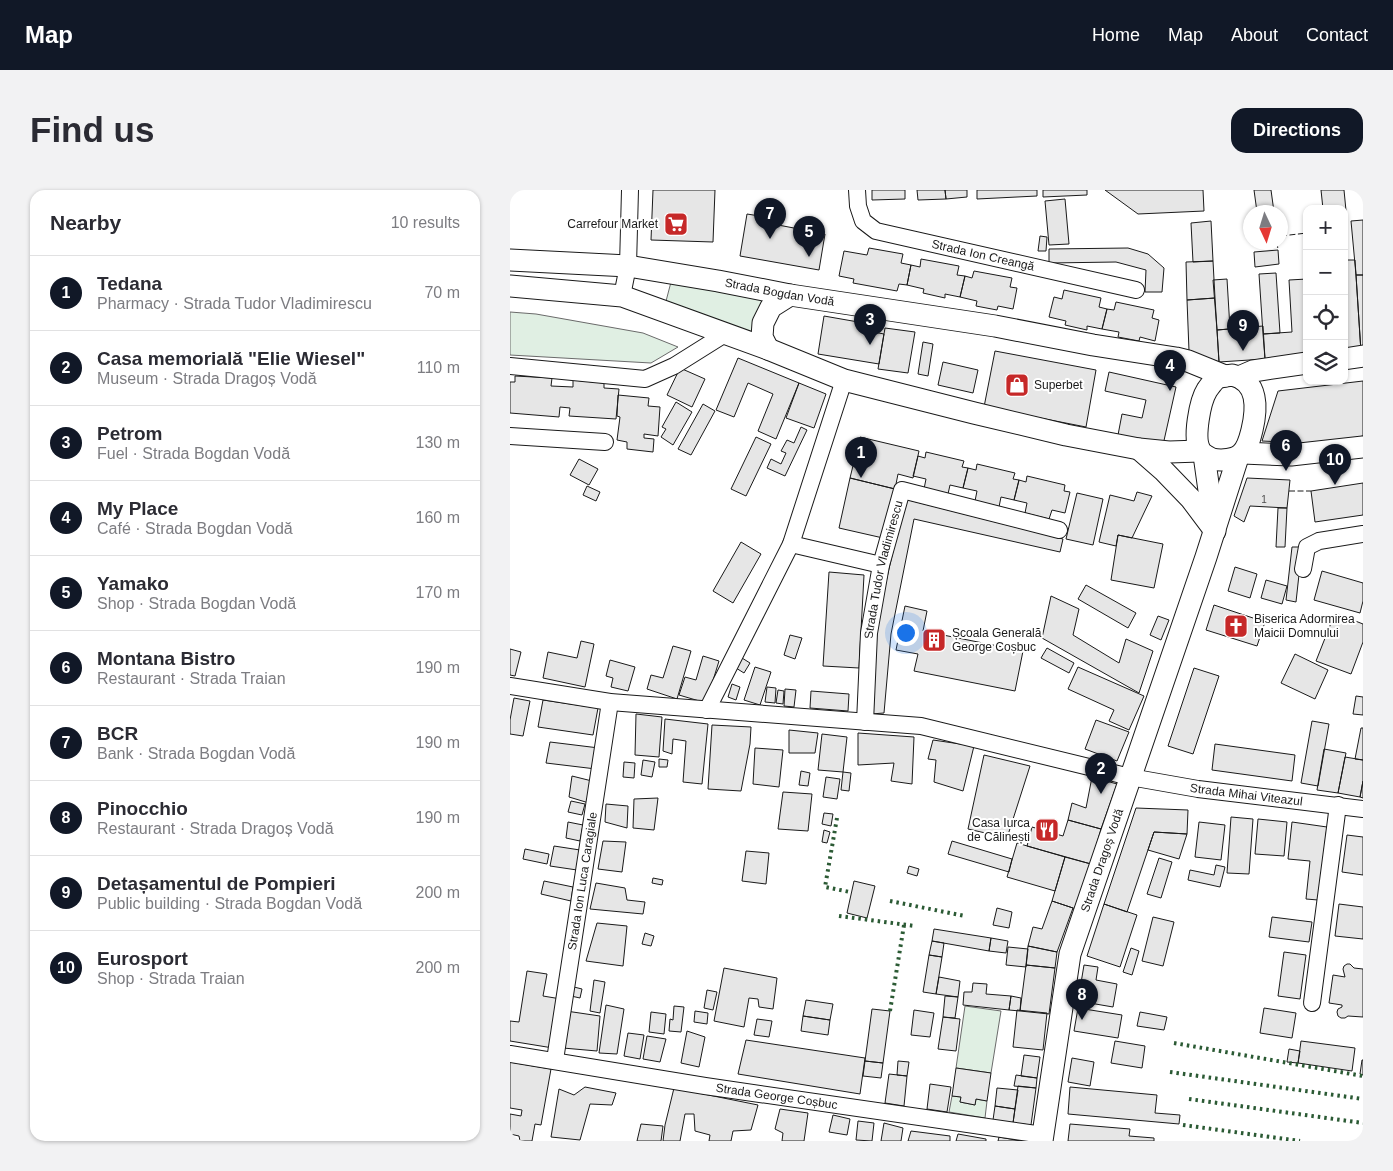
<!DOCTYPE html>
<meta charset="utf-8">
<style>
body{margin:0;font-family:Arial,sans-serif;background:#f2f2f3;color:#2b2b33}
.controls{position:absolute;right:15px;top:15px;display:grid;overflow:hidden;border-radius:10px;box-shadow:0 1px 4px #0004}
.controls button{width:45px;height:45px;display:grid;place-items:center;padding:0;border:0;border-bottom:1px solid #e1e1e2;background:#fff;color:#2b2b33;font:25px sans-serif}
.compass{position:absolute;left:733px;top:15px;width:45px;height:45px;border-radius:50%;background:#fff;box-shadow:0 1px 4px #0004;rotate:176deg}
.you{position:absolute;left:395px;top:442px;width:18px;height:18px;margin:-12px;border:4px solid #fff;border-radius:50%;background:#1a73e8;box-shadow:0 0 0 8px #1a73e833}
.badge{display:grid;place-items:center;width:32px;height:32px;border-radius:50%;background:#111827;color:#fff;font-size:16px;font-weight:700}
.pin{position:absolute;translate:-50% -41px;filter:drop-shadow(0 1px 2px #0008)}
.pin::after{content:'';position:absolute;top:26px;width:18px;height:15px;background:inherit;clip-path:polygon(0 0,100% 0,50% 100%)}
.list{margin:0;padding:0;list-style:none}
h2{display:flex;justify-content:space-between;align-items:center;height:65px;margin:0;padding:0 20px;font-size:21px}
h2 small{font-size:16px;font-weight:400;color:#7c7c81}
.list li{display:grid;grid-template-columns:32px 1fr auto;gap:15px;align-items:center;box-sizing:border-box;height:75px;padding:0 20px;border-top:1px solid #e1e1e2}
.list b{display:block;font-size:19px;white-space:nowrap}
.list p{margin:0;font-size:16px;white-space:nowrap;color:#7c7c81}
.list em{font-size:16px;font-style:normal;color:#7c7c81}
.icon{flex:none;width:28px;height:28px;fill:none;stroke:currentColor;stroke-width:2;stroke-linecap:round;stroke-linejoin:round}
.map{position:relative;flex:none;width:853px;height:951px;overflow:hidden;border-radius:15px}
header{display:flex;align-items:center;gap:30px;box-sizing:border-box;height:70px;padding:0 25px;background:#111827;color:#fff}
header strong{font-size:24px}
nav{display:flex;gap:28px;margin-inline-start:auto;font-size:18px}
.intro{display:flex;align-items:center;justify-content:space-between;box-sizing:border-box;height:120px;padding:0 30px}
h1{margin:0;font-size:35px}
.button{padding:12px 22px;border-radius:15px;background:#111827;color:#fff;font-size:18px;font-weight:700}
main{display:flex;gap:30px;padding:0 30px}
aside{flex:1;background:#fff;border-radius:15px;box-shadow:0 1px 4px #0004}
.map>svg:first-child{display:block}
</style>
<header>
<strong>Map</strong>
<nav><a>Home</a><a>Map</a><a>About</a><a>Contact</a></nav>
</header>
<div class="intro"><h1>Find us</h1><a class="button">Directions</a></div>
<main>
<aside>
<h2>Nearby<small>10 results</small></h2>
<ul class="list">
<li><span class="badge">1</span><div><b>Tedana</b><p>Pharmacy · Strada Tudor Vladimirescu</p></div><em>70 m</em></li>
<li><span class="badge">2</span><div><b>Casa memorială &quot;Elie Wiesel&quot;</b><p>Museum · Strada Dragoș Vodă</p></div><em>110 m</em></li>
<li><span class="badge">3</span><div><b>Petrom</b><p>Fuel · Strada Bogdan Vodă</p></div><em>130 m</em></li>
<li><span class="badge">4</span><div><b>My Place</b><p>Café · Strada Bogdan Vodă</p></div><em>160 m</em></li>
<li><span class="badge">5</span><div><b>Yamako</b><p>Shop · Strada Bogdan Vodă</p></div><em>170 m</em></li>
<li><span class="badge">6</span><div><b>Montana Bistro</b><p>Restaurant · Strada Traian</p></div><em>190 m</em></li>
<li><span class="badge">7</span><div><b>BCR</b><p>Bank · Strada Bogdan Vodă</p></div><em>190 m</em></li>
<li><span class="badge">8</span><div><b>Pinocchio</b><p>Restaurant · Strada Dragoș Vodă</p></div><em>190 m</em></li>
<li><span class="badge">9</span><div><b>Detașamentul de Pompieri</b><p>Public building · Strada Bogdan Vodă</p></div><em>200 m</em></li>
<li><span class="badge">10</span><div><b>Eurosport</b><p>Shop · Strada Traian</p></div><em>200 m</em></li>
</ul>
</aside>
<div class="map">
<svg width="853" height="951" viewBox="0 0 853 951">
<rect width="100%" height="100%" fill="#fff"/>
<path fill="#e0efe3" stroke="#6a6a6a" d="M161,92l95,16 -8,36 -93,-29z
M0,122l26,2 107,19 35,14 -27,16 -141,-8z
M455,816l36,5 -10,62 -35,-5z
M442,906l9,1 -1,5 15,3 1,-6 11,2 -2,17 -36,-6z"/>
<path fill="#e6e6e6" stroke="#1a1a1a" d="M143,0h62l-2,52 -62,-2z
M362,0h33v9l-33,1z
M407,0h28l1,9 -28,1z
M435,0h22v7l-21,2z
M467,0h60v6l-60,3z
M533,0h44v5l-44,2z
M595,0h98l1,21 -66,3z
M744,0h17l3,22h-17z
M811,0h23l3,31 -3,1v-13h-21z
M555,9l4,45 -20,1 -4,-44z
M237,24l25,4 1,6 52,10 -6,36 -79,-14z
M853,30v55h-7l-5,-54z
M701,31l2,40 -20,1 -2,-39z
M530,46l7,1 -1,14h-8z
M359,58l34,6 -2,9 10,2 -4,20 -8,-1 -2,7 -44,-8 1,-4 -15,-3 5,-25 23,4z
M618,58l20,6 16,14 -2,24h-17l1,-22 -30,-8 -67,1v-14z
M768,60l1,14 -24,3 -1,-15z
M411,69l38,7 -2,9 8,1 -5,21 -15,-3v4l-22,-5 1,-4 -17,-4 4,-20 9,2z
M834,70h11l6,92 -17,1z
M703,71l2,37 -28,2 -1,-38z
M464,81l38,7 -2,9 7,1 -4,21 -15,-3 -1,4 -21,-4 1,-5 -17,-4 5,-21 7,2z
M766,83l4,60 -17,1 -4,-60z
M846,85h7v77h-2z
M717,89l3,50 -13,1 -4,-50z
M797,89v77l-42,3 -2,-25 29,-2 -3,-52z
M554,100l37,8 -2,9 8,2 -5,20 -15,-3v4l-22,-5 1,-4 -17,-4 5,-20 8,2z
M705,108l4,64 -30,-11 -2,-51z
M606,112l38,8 -2,8 7,2 -4,21 -15,-4 -1,4 -21,-4 1,-5 -17,-3 5,-20 7,1z
M314,126l40,7 -1,7 21,4 -5,30 -61,-10z
M753,136l2,33 -46,3 -2,-32z
M375,138l30,4 -7,41 -30,-4z
M413,152l10,2 -5,32 -10,-2z
M485,161l101,19 -10,57 -102,-20z
M228,168l61,25 -23,56 -18,-8 15,-37 -25,-11 -14,34 -18,-7z
M433,172l35,8 -5,23 -35,-8z
M170,178l25,11 -13,28 -25,-12z
M599,182l67,15 -13,58 -45,-10 4,-21 20,4 4,-18 -41,-9z
M5,186l37,2 -1,8 22,1v-7l31,3v5l15,1 -3,30 -47,-3 1,-8 -10,-1 -1,10 -49,-4v-31h5z
M853,191v55l-37,8 -64,-3 16,-50z
M289,193l27,11 -12,34 -28,-10z
M108,205l31,3 -1,8 12,1 -2,29 -14,-2v4l10,1 -1,13 -26,-3v-7l-10,-2 3,-23 -3,-1z
M166,212l16,10 -19,33 -12,-8 5,-8 -4,-2z
M193,214l12,7 -24,44 -13,-6z
M291,237l6,3 -22,46 -18,-8 4,-9 10,5 5,-11 -5,-2 6,-11 7,3z
M246,247l15,7 -25,52 -15,-7z
M350,247l59,14 -6,27 -15,-4 -3,15 -45,-11z
M416,262l38,9 -2,6 6,1 -5,20 -13,-3 -2,9 -24,-5 2,-10 -13,-3 5,-20 7,2z
M69,269l19,10 -9,16 -19,-10z
M467,274l38,9 -2,6 6,1 -5,20 -13,-3 -2,10 -24,-6 2,-10 -14,-3 5,-20 8,2z
M517,286l38,9 -1,6 6,1 -5,21 -13,-3 -3,9 -24,-6 2,-10 -13,-3 5,-20 7,2z
M340,288l45,11 -12,49 -44,-10z
M737,288l43,2 -3,28 -37,-2 -6,16 -10,-6z
M853,293v32l-48,7 -4,-31z
M77,296l13,6 -4,9 -13,-6z
M627,302l15,4 -20,42 -14,-3 -2,11 -17,-4 11,-47 24,6z
M567,303l26,6 -10,46 -27,-6z
M395,309l158,40 -3,13 -146,-33 -23,115 -7,79 -13,1 4,-84z
M768,318h9l-2,39h-9z
M608,345l45,9 -9,44 -43,-8z
M231,352l20,12 -28,49 -20,-12z
M782,357h10l-6,55 -10,-2z
M725,377l22,7 -7,24 -22,-7z
M812,381l41,12v18l-3,12 -46,-13z
M319,382l35,3 -5,93 -36,-2z
M756,390l21,6 -5,18 -21,-6z
M576,395l50,28 -8,15 -50,-29z
M541,406l28,13 -6,26 46,28 7,-24 27,12 -14,42 -97,-55z
M704,415l51,17 -8,24 -51,-16z
M395,416l22,5 -4,20 100,20 -8,40 -101,-20 4,-17 -22,-4z
M825,423l28,11v18l-12,32 -35,-13z
M648,426l11,4 -8,20 -11,-5z
M280,445l12,3 -7,21 -11,-4z
M71,451l13,3 -9,43 -42,-9 5,-26 29,6z
M163,456l18,5 -14,48 -30,-10 4,-14 12,3z
M537,458l27,15 -5,10 -28,-15z
M0,459l11,3 -6,24 -5,-1z
M785,464l33,16 -13,29 -34,-16z
M193,466l16,5 -13,42 -27,-8 6,-18 11,3z
M232,468l8,5 -6,10 -8,-5z
M100,470l25,7 -7,24 -17,-4 2,-9 -7,-2z
M245,477l16,5 -11,33 -16,-5z
M568,477l66,29 -15,34 -20,-9 5,-11 -46,-21z
M684,478l25,8 -26,78 -25,-8z
M222,494l8,3 -4,13 -8,-3z
M257,497l9,1 -1,15 -10,-1z
M275,499l11,1 -2,17 -10,-1z
M268,500l6,1 -1,13 -7,-1z
M301,501l38,3 -1,17 -38,-3z
M846,506l7,1v18l-10,-1z
M4,508l16,3 -7,35 -13,-2v-14z
M33,510l55,8 -5,27 -55,-8z
M126,524l26,3 -3,40 -24,-2z
M155,529l43,5 -6,60 -19,-2 3,-41 -13,-2 -1,15 -9,-3z
M586,530l33,12 -12,29 -32,-12z
M802,531l17,3 -11,62 -17,-3z
M202,535l39,2 -1,17 -9,47 -33,-2z
M851,538h2v32l-8,-1z
M279,540l29,3 -3,20h-26z
M348,543l56,4 -2,47 -21,-3 3,-18 -36,2z
M312,544l25,3 -4,35 -25,-2z
M423,550l41,6 -11,45 -29,-9 2,-22 -8,-1z
M40,552l49,6 -3,21 -50,-6z
M705,554l80,11 -3,26 -80,-11z
M245,558l28,2 -4,37 -26,-3z
M814,559l22,4 -8,40 -21,-3z
M474,565l46,11 -23,72 -39,-9z
M835,567l18,3v21l-3,16 -22,-4z
M149,569l9,1 -1,7h-8z
M133,570l12,2 -3,15 -11,-2z
M114,572l11,1 -1,15 -11,-1z
M291,581l9,2 -2,13 -9,-1z
M333,582l8,1 -2,18 -8,-1z
M62,586l20,5 -3,22 -20,-6z
M316,587l14,2 -3,20 -14,-2z
M582,587l25,7 -16,45 -33,-9 4,-17 14,5z
M853,591v17l-3,-1z
M273,602l29,2 -4,37 -30,-2z
M148,608l-4,32 -21,-2 1,-29z
M61,611l14,3 -3,11 -14,-3z
M96,614l22,2 -1,22 -22,-6z
M626,618l52,2 -1,24 -33,-2 -27,80 -23,-8z
M314,623l9,1 -2,12 -9,-2z
M721,627l22,2 -4,55 -22,-1z
M748,629l29,3 -3,34 -29,-2z
M558,630l33,9 -10,35 -64,-18 5,-19 31,9z
M58,632l15,3 -3,16 -14,-3z
M689,632l26,3 -4,35 -26,-3z
M782,632l35,5 -9,73 -12,-1 4,-38 -22,-2z
M314,640l6,2 -3,11 -5,-1z
M644,642l33,2 -8,25 -31,-9z
M837,645l16,2v38l-21,-3z
M93,651l23,1 -4,30 -24,-3z
M442,651l60,18 -3,13 -61,-18z
M507,653l48,14 -10,34 -48,-14z
M44,656l26,4 -3,20 -27,-4z
M15,659l24,5 -2,10 -24,-5z
M236,661l23,2 -3,31 -24,-3z
M555,667l26,7 -15,45 -24,-8z
M649,668l13,4 -11,36 -14,-4z
M706,675l9,2 -5,20 -32,-7 2,-10 24,5z
M399,676l10,3 -2,7 -10,-3z
M143,688l10,2 -1,5 -10,-2z
M34,691l29,6 -2,14 -30,-7z
M344,691l21,5 -8,32 -20,-5z
M86,693l29,5 2,12 18,2 -2,12 -53,-5z
M542,711l21,7 -16,44 -29,-6 5,-19 9,2z
M594,714l33,11 -17,52 -33,-11z
M829,714l24,3v32l-28,-3z
M487,718l15,4 -3,16 -16,-3z
M643,727l21,5 -11,44 -21,-5z
M762,727l40,5 -3,20 -40,-5z
M87,733l30,3 -4,40 -37,-5z
M424,739l57,9 -2,13 -57,-10z
M135,743l9,3 -3,10 -9,-2z
M481,748l17,3 -2,12 -17,-2z
M422,751l12,2 -2,14 -13,-2z
M518,756l29,6 -2,16 -29,-3z
M498,757l20,2 -2,18 -20,-2z
M621,758l8,3 -7,24 -9,-3z
M774,762l22,3 -6,44 -22,-3z
M419,765l13,2 -6,37 -13,-2z
M837,774h3l4,4 9,1v48l-15,-1 -3,2h-4l-3,-2 -1,-4 1,-3 4,-2v-2l-13,-2 4,-28 12,2 -2,-8 1,-3z
M516,775l29,3 -6,46 -29,-3z
M574,775l14,2 -2,13 21,4 -4,23 -35,-6z
M214,778l53,10 -4,31 -14,-2 -1,-8 -9,-1 -5,29 -30,-6z
M17,781l20,3 -4,22 18,3 -8,49 -43,-7v-20l9,1z
M429,787l21,4 -2,16 -22,-3z
M84,790l11,2 -5,31 -10,-2z
M463,793l14,1 -1,10 25,2 -2,14 -46,-5 1,-13h8z
M64,797l8,2 -2,9 -9,-2z
M197,800l10,2 -4,18 -9,-2z
M435,806l13,1 -3,21 -12,-1z
M501,806l10,2 -1,13 -11,-1z
M296,810l27,4 -3,16 -27,-4z
M96,815l18,4 -7,45 -18,-1z
M164,816l10,1 -3,25 -12,-1 1,-12 3,1z
M568,818l44,7 -4,23 -44,-7z
M754,818l32,5 -4,25 -32,-5z
M362,819l18,2 -7,52 -18,-2z
M404,820l20,3 -4,24 -19,-2z
M507,820l30,3 -4,37 -30,-3z
M56,821l34,5 -3,35 -34,-3z
M185,821l13,2 -1,11 -13,-2z
M141,822l15,2 -2,20 -15,-2z
M630,822l27,5 -3,13 -27,-4z
M293,826l27,4 -2,15 -27,-4z
M433,827l17,2 -4,32 -18,-2z
M247,829l15,2 -3,16 -15,-2z
M177,841l18,6 -6,30 -18,-4z
M118,843l16,2 -4,24 -16,-3z
M137,846l19,3 -6,23 -17,-3z
M236,850l119,18 -5,36 -122,-20z
M605,851l30,5 -3,22 -31,-5z
M791,851l54,7 -3,23 -54,-8z
M779,859l11,2 -2,12 -11,-1z
M514,865l16,2 -3,21 -16,-2z
M562,868l22,4 -4,24 -22,-4z
M852,870h1v15l-3,-1z
M355,871l18,2 -2,15 -18,-2z
M388,871l11,1 -2,14 -10,-1z
M0,872l41,7 -10,56 -6,-1 -3,17h-12l-1,-5 -9,-2v-20l11,2 1,-6 -12,-2z
M446,878l35,5 -4,28 -11,-2 -1,6 -15,-3 1,-5 -9,-1z
M379,884l18,2 -3,30 -19,-3z
M506,885l21,3 -1,10 -22,-2z
M420,894l21,3 -4,25 -20,-3z
M508,896l18,2 -5,37 -18,-2z
M75,897l31,6 -4,12 -22,-1 -10,36 -29,-3 8,-48 15,6z
M560,897l87,8 -2,18 25,2 -1,9 -111,-10z
M164,898l84,17 -7,25 -18,1 -2,10h-22l1,-6 -15,-4 -1,-17h-9l-5,27h-17l2,-16z
M487,898l21,2 -3,19 -20,-3z
M485,916l20,3 -2,14 -20,-3z
M270,919l28,4 -4,28h-22l1,-8 -8,-4z
M323,925l17,4 -3,16 -18,-3z
M348,931l16,2 -2,18 -16,-1z
M374,933l19,5 -2,13h-20z
M131,934l22,2 -2,15h-24z
M560,934l60,5 -1,7 25,2v3h-86z
M401,941l39,5v5h-42z
M448,944l28,5v2h-30z
M489,947l22,4h-23z"/>
<g fill="none" stroke-linecap="round" stroke-linejoin="round">
<g stroke="#1a1a1a" stroke-width="18">
<g id="minor">
<path id="s1" d="M347,0l1,16 5,15 13,10 260,59"/>
<path d="M112,106l6,-30 2,-76"/>
<path d="M0,176l135,13 29,-13 51,-32"/>
<path d="M0,246l95,6"/>
<path d="M281,354l90,21"/>
<path d="M793,379l4,-22 12,-6 44,-7"/>
<path id="s2" d="M0,496l100,16 311,24 209,51 68,12 165,20"/>
<path d="M197,520l84,-166 53,-164"/>
<path id="s3" d="M355,532l4,-89 12,-68 21,-75 157,40"/>
<path d="M802,813l26,-198"/>
<path id="s4" d="M0,864l195,32 338,49"/>
<path id="s5" d="M45,870l55,-358"/>
</g>
</g>
<g stroke="#1a1a1a" stroke-width="23">
<g id="major">
<path id="s6" d="M0,70l118,6 90,15 72,14 205,31 98,19 83,13 12,3 37,15"/>
<path d="M0,96l112,10 146,53 76,31 130,33 92,22 73,14 30,3 31,-1"/>
<path d="M258,159l-6,-12 1,-14 8,-16 19,-12"/>
<path d="M834,169l19,-3"/>
<path d="M722,185c27,6 25,34 20,55 -2,8 -4,18 -11,24 -6,6 -20,7 -29,5 -4,-2 -10,-5 -12,-9 -7,-12 0,-49 7,-60 3,-4 6,-9 10,-12 5,-2 10,-2 15,-3z"/>
<path d="M729,187l14,-6 54,-8"/>
<path d="M629,259l24,21 28,29 24,32"/>
<path d="M733,263l48,2 72,-8"/>
<path d="M694,265l10,71"/>
<path id="s7" d="M532,951l28,-187 136,-397 32,-100"/>
</g>
</g>
<use href="#minor" stroke="#fff" stroke-width="16"/>
<use href="#major" stroke="#fff" stroke-width="21"/>
<path stroke="#2b5a34" stroke-width="4" stroke-dasharray="2.5 4" stroke-linecap="butt" d="M327,628l-12,69 25,5
M380,711l75,15
M329,726l76,10
M380,821l14,-86
M664,853l189,33
M660,882l193,27
M679,909l174,24
M673,935l117,16"/>
<path stroke="#1a1a1a" stroke-width="1" stroke-dasharray="6 2.5" stroke-linecap="butt" d="M771,46l26,-3
M767,52l1,8
M779,301h22"/>
</g>
<defs>
<g id="supermarket-square" transform="scale(1.25)"><rect x="-9" y="-9" width="18" height="18" rx="4" fill="#c62828" stroke="#fff"/><path d="M-6-5.5h2.5l.6 2H6L4.5 2H-2.5L-4.4-4H-6ZM-1.5 3.2a1.3 1.3 0 1 0 .1 0ZM3 3.2a1.3 1.3 0 1 0 .1 0Z" fill="#fff"/></g>
<g id="shop-square" transform="scale(1.25)"><rect x="-9" y="-9" width="18" height="18" rx="4" fill="#c62828" stroke="#fff"/><path d="M-5-2.5h2.3a2.7 3.5 0 0 1 5.4 0H5L5.5 6h-11ZM-1.5-2.5h3a1.5 2.3 0 0 0-3 0Z" fill="#fff"/></g>
<g id="church-square" transform="scale(1.25)"><rect x="-9" y="-9" width="18" height="18" rx="4" fill="#c62828" stroke="#fff"/><path d="M-1.2-6h2.4v3.5h3.3v2.4h-3.3V6h-2.4V-.1h-3.3v-2.4h3.3Z" fill="#fff"/></g>
<g id="building-square" transform="scale(1.25)"><rect x="-9" y="-9" width="18" height="18" rx="4" fill="#c62828" stroke="#fff"/><path d="M-4-6H4V6H1V3H-1V6H-4ZM-2.5-4.3h1.7v1.8h-1.7ZM.8-4.3h1.7v1.8H.8ZM-2.5-1h1.7V.8h-1.7ZM.8-1h1.7V.8H.8Z" fill="#fff"/></g>
<g id="restaurant-square" transform="scale(1.25)"><rect x="-9" y="-9" width="18" height="18" rx="4" fill="#c62828" stroke="#fff"/><path d="M-5-6h1v4h1v-4h1v4h1v-4h1v5L-1.5 .5V6h-2V.5L-5-1ZM5-6V6H3V1.5H1.5Q1.5-4 5-6Z" fill="#fff"/></g>
</defs>
<g fill-rule="evenodd">
<use href="#supermarket-square" x="166" y="34"/>
<use href="#shop-square" x="507" y="195"/>
<use href="#church-square" x="726" y="436"/>
<use href="#building-square" x="424" y="450"/>
<use href="#restaurant-square" x="537" y="640"/>
</g>
<g text-anchor="middle" dominant-baseline="central" stroke-width="4" stroke-linejoin="round" paint-order="stroke">
<g font-size="10" fill="#4d4d4d">
<text x="754" y="309">1</text>
</g>
<g font-size="12" fill="#1a1a1a" stroke="#fff" text-anchor="start">
<text x="148" y="34" text-anchor="end">Carrefour Market</text>
<text x="524" y="195">Superbet</text>
<text x="744" y="429">Biserica Adormirea<tspan x="744" dy="14">Maicii Domnului</tspan></text>
<text x="442" y="443">Școala Generală<tspan x="442" dy="14">George Coșbuc</tspan></text>
<text x="520" y="633" text-anchor="end">Casa Iurca<tspan x="520" dy="14">de Călinești</tspan></text>
</g>
<g font-size="12" fill="#1a1a1a" stroke="#fff">
<text stroke="none"><textPath href="#s1" startOffset="158">Strada Ion Creangă</textPath></text>
<text stroke="none"><textPath href="#s6" startOffset="272">Strada Bogdan Vodă</textPath></text>
<text stroke="none"><textPath href="#s3" startOffset="154">Strada Tudor Vladimirescu</textPath></text>
<text stroke="none"><textPath href="#s2" startOffset="746">Strada Mihai Viteazul</textPath></text>
<text stroke="none"><textPath href="#s7" startOffset="288">Strada Dragoș Vodă</textPath></text>
<text stroke="none"><textPath href="#s5" startOffset="181">Strada Ion Luca Caragiale</textPath></text>
<text stroke="none"><textPath href="#s4" startOffset="270">Strada George Coșbuc</textPath></text>
</g>
</g>
</svg>
<div class="controls">
<button>+</button>
<button>−</button>
<button><svg class="icon" aria-label="locate" viewBox="0 0 24 24"><circle cx="12" cy="12" r="6"/><path d="M12 2v4M12 18v4M2 12h4M18 12h4"/></svg></button>
<button><svg class="icon" aria-label="layers" viewBox="0 0 24 24"><path d="M12 4l9 5-9 5-9-5zM3 14l9 5 9-5"/></svg></button>
</div>
<svg class="compass" viewBox="-18 -18 36 36"><path d="M0-13l5 13h-10z" fill="#e53935"/><path d="M0 13l5-13h-10z" fill="#7c7c81"/></svg>
<div class="you"></div>
<div class="pin badge" style="left:351px;top:288px">1</div>
<div class="pin badge" style="left:591px;top:604px">2</div>
<div class="pin badge" style="left:360px;top:155px">3</div>
<div class="pin badge" style="left:660px;top:201px">4</div>
<div class="pin badge" style="left:299px;top:67px">5</div>
<div class="pin badge" style="left:776px;top:281px">6</div>
<div class="pin badge" style="left:260px;top:49px">7</div>
<div class="pin badge" style="left:572px;top:830px">8</div>
<div class="pin badge" style="left:733px;top:161px">9</div>
<div class="pin badge" style="left:825px;top:295px">10</div>
</div>
</main>
